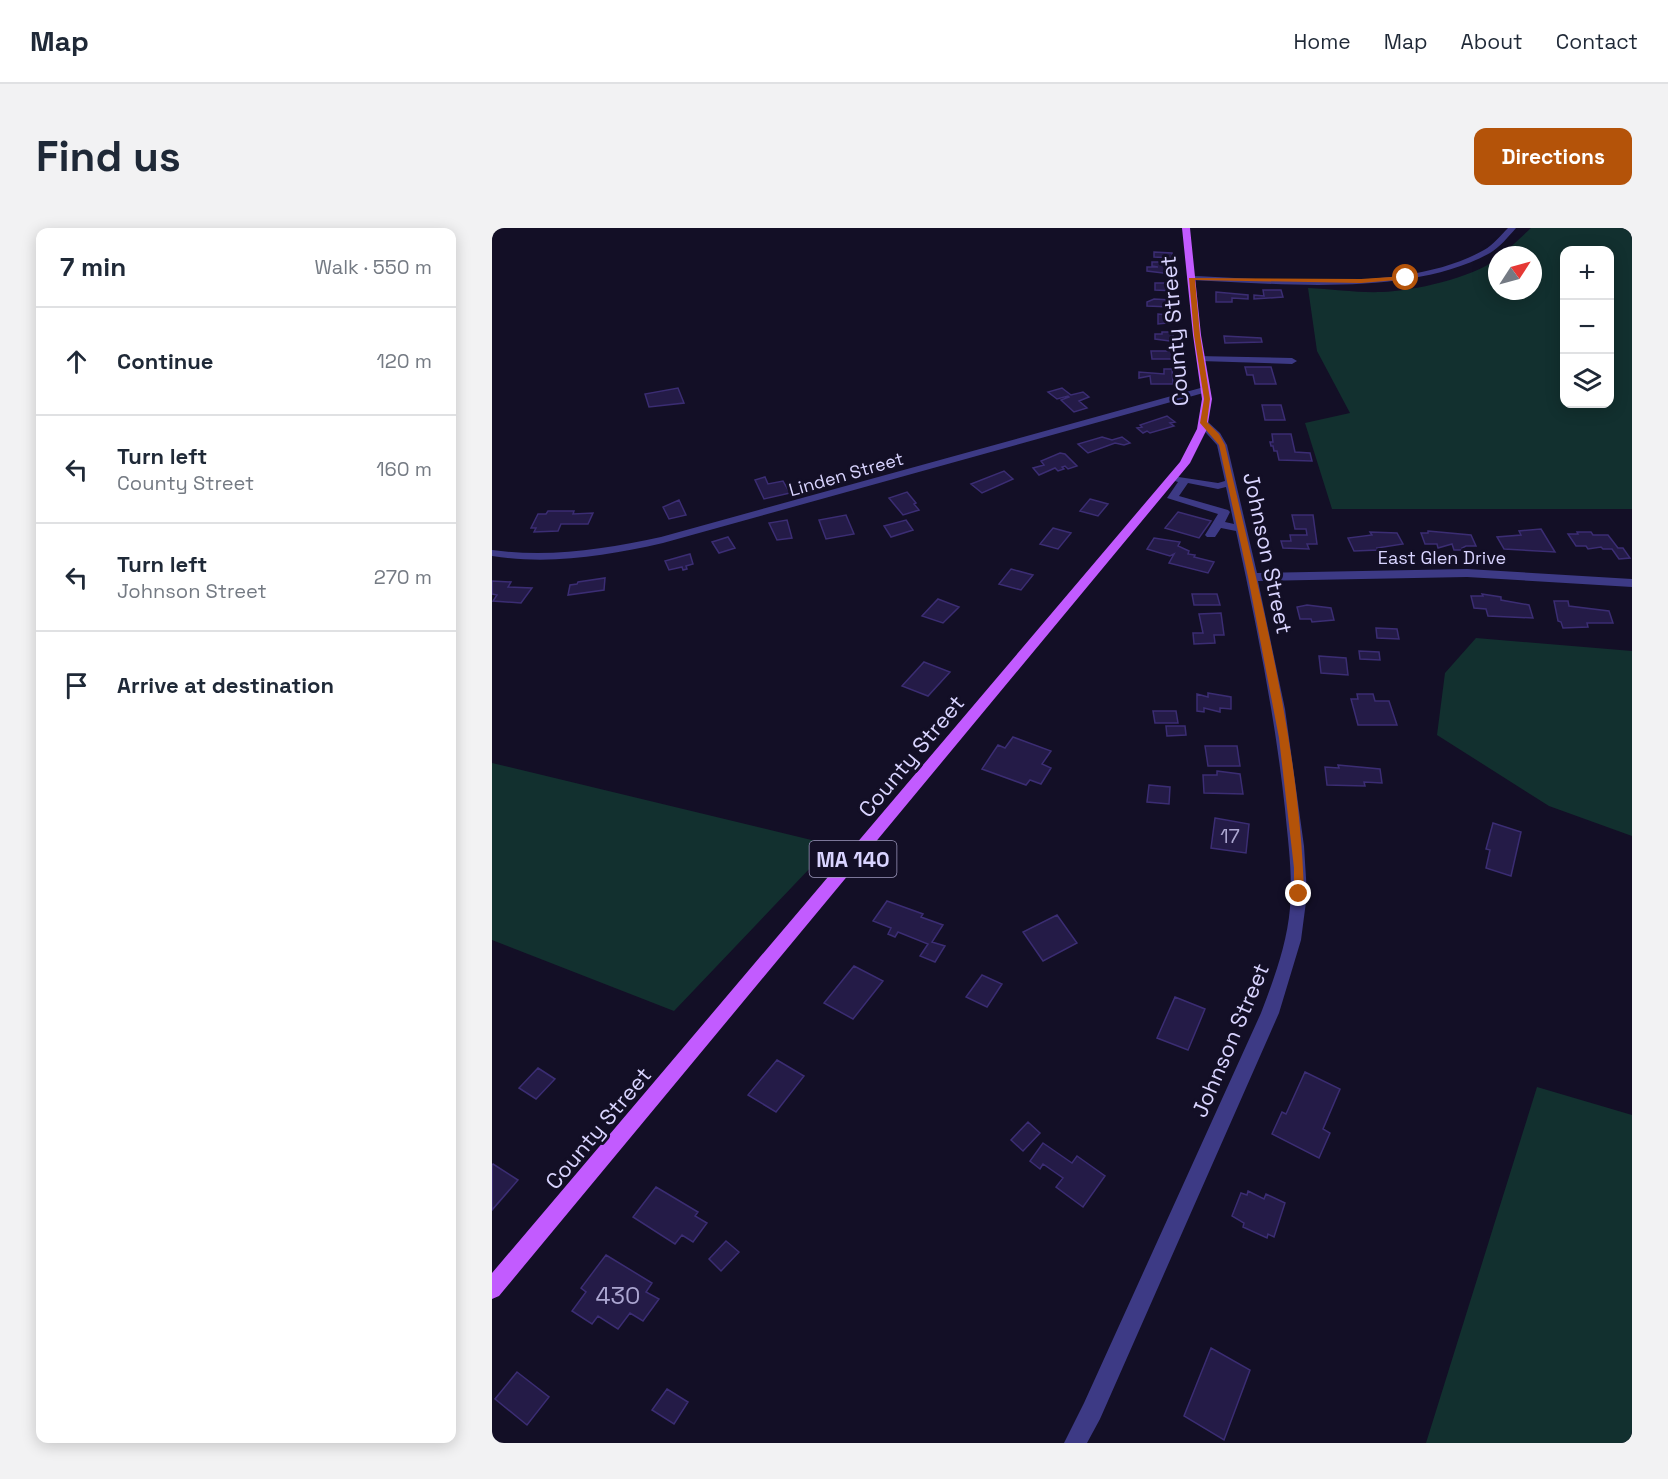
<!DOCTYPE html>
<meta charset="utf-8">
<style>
body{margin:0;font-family:"Space Grotesk",sans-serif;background:#f2f2f3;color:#1f2937}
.controls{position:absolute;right:18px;top:18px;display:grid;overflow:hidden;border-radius:12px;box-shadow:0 3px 15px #0003}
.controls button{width:54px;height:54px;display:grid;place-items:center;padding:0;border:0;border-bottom:2px solid #e0e1e3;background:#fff;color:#1f2937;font:30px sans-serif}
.compass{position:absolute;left:996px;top:18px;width:54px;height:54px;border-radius:50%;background:#fff;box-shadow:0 3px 15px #0003;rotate:54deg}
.stop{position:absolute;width:18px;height:18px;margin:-14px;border:4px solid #b45309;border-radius:50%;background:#fff}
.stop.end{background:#b45309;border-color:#fff;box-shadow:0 2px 6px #0008}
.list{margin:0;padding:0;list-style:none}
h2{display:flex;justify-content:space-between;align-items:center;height:78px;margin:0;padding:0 24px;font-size:26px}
h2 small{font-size:20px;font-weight:400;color:#747a83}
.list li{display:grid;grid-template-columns:39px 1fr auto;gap:18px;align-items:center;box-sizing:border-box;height:108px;padding:0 24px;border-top:2px solid #e0e1e3}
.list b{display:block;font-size:22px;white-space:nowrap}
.list p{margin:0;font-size:20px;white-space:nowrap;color:#747a83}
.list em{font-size:20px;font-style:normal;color:#747a83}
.icon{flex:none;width:33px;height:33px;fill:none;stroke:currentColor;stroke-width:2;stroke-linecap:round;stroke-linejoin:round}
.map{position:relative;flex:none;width:1140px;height:1215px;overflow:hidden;border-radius:12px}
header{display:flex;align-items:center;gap:36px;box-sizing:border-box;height:84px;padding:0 30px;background:#fff;border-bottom:2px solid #e0e1e3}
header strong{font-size:28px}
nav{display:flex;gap:33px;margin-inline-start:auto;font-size:21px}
.intro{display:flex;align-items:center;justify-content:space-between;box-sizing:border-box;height:144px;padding:0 36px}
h1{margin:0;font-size:42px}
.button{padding:15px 27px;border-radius:12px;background:#b45309;color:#fff;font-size:21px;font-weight:700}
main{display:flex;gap:36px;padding:0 36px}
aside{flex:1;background:#fff;border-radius:12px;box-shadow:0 3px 15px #0003}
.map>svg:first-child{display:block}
</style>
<header>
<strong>Map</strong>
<nav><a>Home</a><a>Map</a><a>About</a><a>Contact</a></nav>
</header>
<div class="intro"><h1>Find us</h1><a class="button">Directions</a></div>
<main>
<aside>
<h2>7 min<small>Walk · 550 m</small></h2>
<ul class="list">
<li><svg class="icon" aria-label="ahead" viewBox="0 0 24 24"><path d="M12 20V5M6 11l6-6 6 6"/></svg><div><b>Continue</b></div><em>120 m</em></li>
<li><svg class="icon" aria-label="left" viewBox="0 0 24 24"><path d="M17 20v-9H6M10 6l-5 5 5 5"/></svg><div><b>Turn left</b><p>County Street</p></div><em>160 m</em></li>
<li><svg class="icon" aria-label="left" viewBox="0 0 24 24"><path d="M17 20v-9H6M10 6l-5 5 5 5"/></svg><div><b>Turn left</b><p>Johnson Street</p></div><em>270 m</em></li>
<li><svg class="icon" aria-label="arrive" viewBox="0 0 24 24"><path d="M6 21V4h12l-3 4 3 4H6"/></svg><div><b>Arrive at destination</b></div></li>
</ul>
</aside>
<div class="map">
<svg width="1140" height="1215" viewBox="0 0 1140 1215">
<rect width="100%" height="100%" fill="#130f26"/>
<path fill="#12302f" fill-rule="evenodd" d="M1039,0h101v281h-300l-27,-86 45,-10 -33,-62 -9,-63c24,1 50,5 74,4 31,-1 90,-14 115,-33v32h36v-36h-31zM1118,22v154h-46v-154z
M984,410l156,13v185l-83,-30 -112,-71 8,-62z
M0,535l340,82 -158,166 -182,-71z
M1045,859l95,28v328h-206z"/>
<path fill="#241b47" stroke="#3b2d73" stroke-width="1.5" d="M662,24l18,1v5l-18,-1z
M660,34h13v6h6v6l-24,-3v-4h11l-6,-1z
M663,55h21v8l-21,-1z
M771,62h18l2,7 -29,2v-4l10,1z
M724,64l32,3v4l-16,-1v4h-16z
M662,71l17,1v7l-24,-1v-4z
M666,86l19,2v6l-19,2z
M670,104h11v6h4v4l-22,-3v-5h7z
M732,108l37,2 1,4 -37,1z
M659,123h25l1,8h-25z
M753,139h26l5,17h-21l-2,-9h-6z
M672,141h8l1,15h-22l-1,-8 -11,2v-6l25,2z
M186,160l6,15 -35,4 -4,-13z
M570,160l9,7 12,-3 6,5 -10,4 8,7 -13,4 -13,-12 8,-3 -1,-1 -11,3 -9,-7z
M770,177h19l4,15h-20z
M675,188l8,6 -5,1 4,3 -24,7 -3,-2 -4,2 -6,-5 5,-1 -2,-2z
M780,206h19l4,18 15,1 2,8 -33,-1 -2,-9h-3l-1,-5h-2l-1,-4h3z
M610,209l10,3 10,-3 8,6 -6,2 -9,-2 -27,10 -10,-9z
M568,225l5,1 12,12 -9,3 -3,-3 -3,1 2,2 -6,2 -3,-3 -16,7 -6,-7 11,-3 -3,-4z
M512,243l9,8 -31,14 -11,-9z
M273,249l3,7 15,-3 7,12 -26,6 -9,-19z
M415,264l9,11 -2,1 5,6 -16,5 -14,-17z
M598,271l18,5 -10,12 -18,-5z
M187,272l7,15 -17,4 -6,-12z
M56,283h26l-1,3 20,-1 -5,11h-27l-3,7 -24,1 2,-4h-5l7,-14h8z
M686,284l33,9 -12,17 -34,-10z
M354,287l8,19 -28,5 -7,-19z
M800,287h21l4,29h-10l2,5 -26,-1 -2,-7h10l-1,-6h17l-1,-6h-11z
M295,292l5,18 -15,2 -8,-17z
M414,292l7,10 -22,7 -7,-11z
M561,300l18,5 -13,16 -18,-5z
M1049,301l14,23 -51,-3 -7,-12 24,-2 -2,-4z
M936,303l43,4 5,11h-10l-4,2 1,2h-9l-2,-6 -14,4 -1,-4h-12l-4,-11h7z
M878,304l27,1 6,11 -26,4 1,2 -24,1 -6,-13 24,-3z
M1085,304h14l2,3h15l10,13h5l7,10 -11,1 -7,-10h-9l-2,-2 -13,2 -2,-3h-10l-8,-12h10z
M236,309l7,11 -16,5 -7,-11z
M662,310l26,4 -2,4 11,5 -1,3 7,1 -1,2 20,5 -6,11 -39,-10 5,-9 -4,2 -23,-7z
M198,326l3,10 -7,2 1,3 -4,1 -1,-3 -13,3 -4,-9z
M519,341l22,6 -12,15 -22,-6z
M113,350l-1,12 -36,5 2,-10 7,-1 1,-2z
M0,353l19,1 -3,5 24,1 -11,15 -28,-2 4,-6 -5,-1z
M700,366h25l3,11h-26z
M990,366l19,3v3l28,5 4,13 -45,-2 -2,-7 -12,-1 -3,-12h12z
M446,371l21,8 -16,16 -21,-7z
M1062,373h14l1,5 40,5 4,12h-26l1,4 -25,1 -2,-6 -3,-1z
M815,377l24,3 3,12 -22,2 -1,-3h-11l-3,-12z
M729,385l3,22h-10l1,8 -21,1 -1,-11h10l-4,-19z
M884,400l21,1 2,10 -22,-1z
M867,423l20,1 1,8 -20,-1z
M827,428l27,2 2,17 -27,-2z
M432,434l26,10 -22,24 -26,-10z
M716,465l23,4v12l-11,-1v4l-16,-4v4l-7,-1v-17l11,3z
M865,466h16l2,7h14l8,24h-39l-7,-26h7z
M661,483h23l2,12h-23z
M674,498h19l1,9 -19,1z
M521,509l38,14 -9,13 9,4 -10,16 -11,-4 -4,5 -44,-16 16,-24 7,3z
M713,518h32l3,20h-32z
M846,537l42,4 2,14 -18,-1 1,4 -38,-1 -2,-18 14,1z
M725,543l23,3 3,20 -39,-1 -1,-18h14z
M657,557l21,2 -1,17 -22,-2z
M723,590l34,6 -3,29 -35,-5z
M1001,595l28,9 -10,44 -25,-8 4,-18 -4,-1z
M395,673l36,13 -2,3 22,8 -11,17 13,4 -10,16 -15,-6 8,-12 -30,-12 -3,5 -7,-3 3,-6 -18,-7z
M565,687l20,28 -34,18 -20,-29z
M362,738l29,15 -30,38 -29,-16z
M490,747l20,9 -15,23 -21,-10z
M683,769l30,12 -17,41 -31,-12z
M285,832l27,16 -28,36 -28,-17z
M46,840l17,11 -19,20 -17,-11z
M813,844l35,17 -17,40 7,4 -11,25 -47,-24 10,-22 4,2z
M536,894l12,11 -17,18 -12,-11z
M551,915l29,20 5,-7 28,20 -22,31 -27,-20 7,-9 -20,-14 -3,5 -10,-8z
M1,936l25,16 -26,30v-45z
M164,959l42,25 -3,4 12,7 -14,19 -11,-7 -7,9 -42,-27z
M756,963l16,8 2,-5 19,9 -11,34 -6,-3 -1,4 -24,-11 1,-4 -12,-7 9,-23 6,2z
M234,1013l13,11 -18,19 -12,-12z
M114,1027l46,28 -6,9 13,7 -16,22 -13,-8 -12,16 -20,-13 -6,8 -20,-13 14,-19 -5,-4z
M719,1120l39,22 -26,70 -40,-24z
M25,1144l32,25 -22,28 -32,-26z
M175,1161l21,13 -14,22 -22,-14z"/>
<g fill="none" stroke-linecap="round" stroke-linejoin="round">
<path fill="#3d3a85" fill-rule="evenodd" d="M1016,0h8c-7,8 -17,20 -26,25 -80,44 -209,31 -298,27l-4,-2 4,-2c85,3 217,17 292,-26 9,-5 17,-15 24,-22z
M705,128l95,2 5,3 -5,3 -92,-3 -3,-1z
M712,159l3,1v4l-544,151c-57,13 -113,22 -171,13v-6c58,8 113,-1 169,-13z
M707,193h8l13,12 7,12 30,128 210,-4 165,10v8l-165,-10 -209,4 27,128 19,137 3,48 -6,46 -22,73 -179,406 -13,24h-23l20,-40 177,-390c13,-34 26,-69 29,-105 3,-33 -2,-66 -5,-99 -10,-94 -29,-186 -49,-278l-15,-3 -6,9h-8l-2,-2 13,-21 -51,-16 11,-16 -6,-2v-4l46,7 7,-2 -8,-36 -18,-20zM696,255l30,6 8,-2 8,37 -9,-2 5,-10 -2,-2 -49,-14z"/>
<path fill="#c25bff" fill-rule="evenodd" d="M690,0h8l11,107 11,64 -5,30 -17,34 -691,833 -7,3v-26l688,-811 17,-33 5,-30 -9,-64z"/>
</g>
<path fill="#b45309" d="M914,48l2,3 -47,4 -166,-3 5,55 10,64 -3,23 12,12 6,11c34,147 75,298 79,449l-5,4 -5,-4v-26l-15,-130 -31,-161 -29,-132 -19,-22 4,-24 -10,-64 -5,-57 172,1z"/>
<g text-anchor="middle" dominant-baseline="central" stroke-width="6" stroke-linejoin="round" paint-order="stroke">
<g font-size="18" fill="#d9d4ff" stroke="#130f26">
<text transform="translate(354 246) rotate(-16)">Linden Street</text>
<text x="950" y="329">East Glen Drive</text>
</g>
<g font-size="20" fill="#aca6d1">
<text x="738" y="608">17</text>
</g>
<rect fill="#130f26" stroke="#9e99be" stroke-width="1.5" x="317.5" y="613" width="87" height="36" rx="4.5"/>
<g font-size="21" font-weight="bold" fill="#d9d4ff">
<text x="361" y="631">MA 140</text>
</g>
<g font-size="22" fill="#d9d4ff" stroke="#130f26">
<text transform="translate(682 103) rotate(-95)">County Street</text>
<text transform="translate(776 325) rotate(78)">Johnson Street</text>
<text transform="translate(419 528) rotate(-50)">County Street</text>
<text transform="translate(738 812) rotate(-67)">Johnson Street</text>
<text transform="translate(106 900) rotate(-50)">County Street</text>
</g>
<g font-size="24" fill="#aca6d1">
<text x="126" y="1067">430</text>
</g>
</g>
</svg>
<div class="controls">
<button>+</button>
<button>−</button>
<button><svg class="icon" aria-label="layers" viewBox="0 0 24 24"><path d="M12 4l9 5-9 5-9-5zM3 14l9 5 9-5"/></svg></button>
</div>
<svg class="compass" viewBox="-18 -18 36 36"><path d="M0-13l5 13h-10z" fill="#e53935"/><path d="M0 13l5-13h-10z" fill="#747a83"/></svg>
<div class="stop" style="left:914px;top:50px"></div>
<div class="stop end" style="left:807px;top:666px"></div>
</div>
</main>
